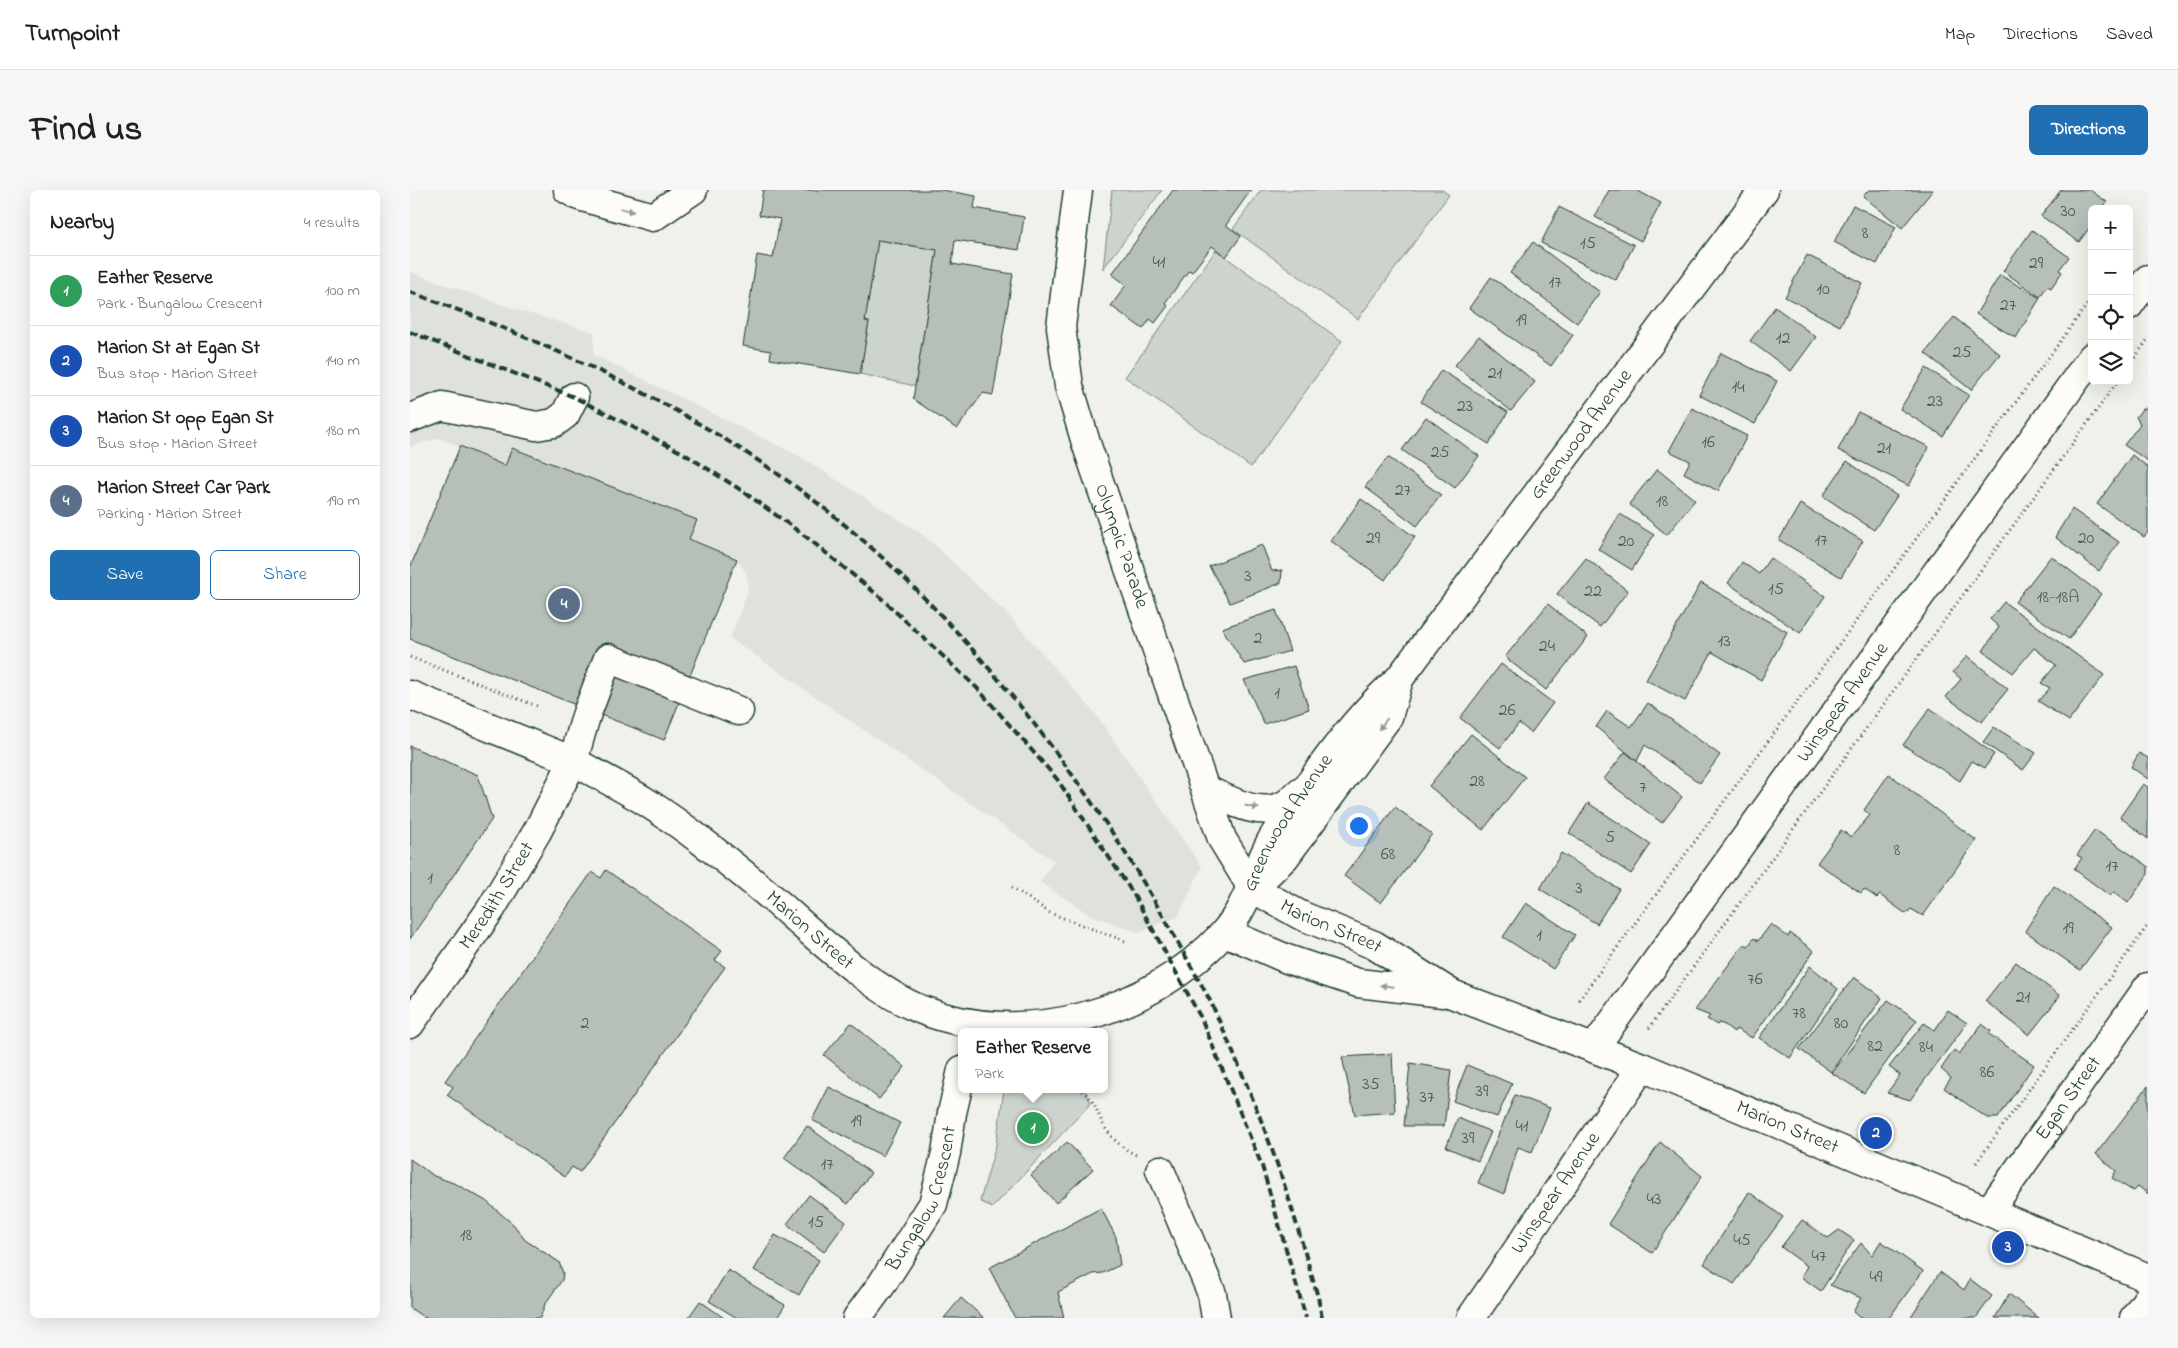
<!DOCTYPE html>
<meta charset="utf-8">
<style>
body{margin:0;font-family:"Indie Flower",sans-serif;background:#f6f6f6;color:#202124}
.controls{position:absolute;right:15px;top:15px;display:grid;overflow:hidden;border-radius:8px;box-shadow:0 5px 20px #0002}
.controls button{width:45px;height:45px;display:grid;place-items:center;padding:0;border:0;border-bottom:1px solid #e0e0e0;background:#fff;color:#202124;font:25px sans-serif}
.you{position:absolute;left:948px;top:635px;width:18px;height:18px;margin:-12px;border:4px solid #fff;border-radius:50%;background:#1a73e8;box-shadow:0 0 0 8px #1a73e833}
.badge{display:grid;place-items:center;width:32px;height:32px;border-radius:50%;background:#1f6fb2;color:#fff;font-size:16px;font-weight:700}
.pin{position:absolute;translate:-50% -50%;border:2px solid #fff;box-shadow:0 1px 5px #0006}
.popup{position:absolute;left:548px;top:838px;width:150px;height:65px;box-sizing:border-box;display:grid;place-content:center;border-radius:8px;background:#fff;filter:drop-shadow(0 1px 4px #0005);font-size:16px;white-space:nowrap;color:#757577}
.popup b{font-size:19px;color:#202124}
.popup::after{content:'';position:absolute;left:50%;top:100%;margin-left:-10px;border:10px solid transparent;border-top-color:#fff}
.list{margin:0;padding:0;list-style:none}
h2{display:flex;justify-content:space-between;align-items:center;height:65px;margin:0;padding:0 20px;font-size:21px}
h2 small{font-size:16px;font-weight:400;color:#757577}
.list li{display:grid;grid-template-columns:32px 1fr auto;gap:15px;align-items:center;box-sizing:border-box;height:70px;padding:0 20px;border-top:1px solid #e0e0e0}
.list b{display:block;font-size:19px;white-space:nowrap}
.list p{margin:0;font-size:16px;white-space:nowrap;color:#757577}
.list em{font-size:16px;font-style:normal;color:#757577}
.actions{display:flex;gap:10px;padding:15px 20px}
.actions a{flex:1;padding:11px 0;border:1px solid #1f6fb2;border-radius:8px;text-align:center;font-size:18px;color:#1f6fb2}
.actions .main{background:#1f6fb2;color:#fff}
.icon{flex:none;width:28px;height:28px;fill:none;stroke:currentColor;stroke-width:2;stroke-linecap:round;stroke-linejoin:round}
.map{position:relative;flex:none;width:1738px;height:1128px;overflow:hidden;border-radius:8px}
header{display:flex;align-items:center;gap:30px;box-sizing:border-box;height:70px;padding:0 25px;background:#fff;border-bottom:1px solid #e0e0e0}
header strong{font-size:24px}
nav{display:flex;gap:28px;margin-inline-start:auto;font-size:18px}
.intro{display:flex;align-items:center;justify-content:space-between;box-sizing:border-box;height:120px;padding:0 30px}
h1{margin:0;font-size:35px}
.button{padding:12px 22px;border-radius:8px;background:#1f6fb2;color:#fff;font-size:18px;font-weight:700}
main{display:flex;gap:30px;padding:0 30px}
aside{flex:1;background:#fff;border-radius:8px;box-shadow:0 5px 20px #0002}
.map>svg:first-child{display:block}
</style>
<header>
<strong>Turnpoint</strong>
<nav><a>Map</a><a>Directions</a><a>Saved</a></nav>
</header>
<div class="intro"><h1>Find us</h1><a class="button">Directions</a></div>
<main>
<aside>
<h2>Nearby<small>4 results</small></h2>
<ul class="list">
<li><span class="badge" style="background:#2e9e5b">1</span><div><b>Eather Reserve</b><p>Park · Bungalow Crescent</p></div><em>100 m</em></li>
<li><span class="badge" style="background:#1a4fb4">2</span><div><b>Marion St at Egan St</b><p>Bus stop · Marion Street</p></div><em>140 m</em></li>
<li><span class="badge" style="background:#1a4fb4">3</span><div><b>Marion St opp Egan St</b><p>Bus stop · Marion Street</p></div><em>180 m</em></li>
<li><span class="badge" style="background:#5c6f8a">4</span><div><b>Marion Street Car Park</b><p>Parking · Marion Street</p></div><em>190 m</em></li>
</ul>
<div class="actions"><a class="main">Save</a><a>Share</a></div>
</aside>
<div class="map">
<svg width="1738" height="1128" viewBox="0 0 1738 1128">
<rect width="100%" height="100%" fill="#f0f1eb"/>
<filter id="ink" filterUnits="userSpaceOnUse"><feTurbulence type="fractalNoise" baseFrequency=".02" numOctaves="2"/><feDisplacementMap in="SourceGraphic" scale="10" xChannelSelector="R" yChannelSelector="G"/><feConvolveMatrix kernelMatrix="1 2 1 2 8 2 1 2 1" color-interpolation-filters="sRGB"/></filter>
<g filter="url(#ink)">
<path fill="#dfe2dc" d="M0,82l111,39 73,21v23l207,102 119,76 17,14 73,70 84,95 108,155 -24,50 -40,15 -48,-17 -50,-33 14,-21 -324,-223 17,-45 1,-11 -2,-9 -9,-14 -48,-20 8,-19 -185,-72 -7,18 -66,-28 -29,9z"/>
<path fill="#cdd3cd" stroke="#768880" d="M702,0h50l-59,79z
M851,0h181l7,5 -91,124 -125,-90z
M468,50l59,10 -22,136 -55,-12 9,-52 -4,-1z
M806,60l126,91 -91,126 -126,-90z
M594,899h80l7,14 -99,105 -12,-7 16,-56z"/>
<path fill="#b6bfb8" stroke="#1f3d34" d="M353,0h179l34,6 -2,12 50,9 -5,33 -64,-10 -3,24 61,10 -20,121 -10,-2 -26,36 -44,-30 24,-149 -59,-10 -13,81 4,1 -9,52 -90,-15 1,-8 -28,-5 14,-91 16,3 7,-39 -21,-4z
M763,0h78l-25,35 15,11 -15,21 -14,-11 -20,26 -3,-2 -24,33 3,3 -13,17 -5,-4 -7,10 -32,-23 15,-21 -14,-11z
M1199,0h27l25,13 -20,38 -46,-24z
M1459,0h64l-31,38 -39,-32z
M1651,0h29l17,12 -5,7h-10v15l-13,18 -38,-26z
M1443,15l43,22 -19,37 -43,-22z
M1149,17l75,38 -18,35 -75,-37z
M1622,40l37,27 -10,13 3,2 -11,16 -4,-2 -7,11 -37,-26z
M1123,52l67,50 -23,31 -67,-50z
M1397,65l55,28 -22,43 -55,-29z
M1590,85l40,23 -24,40 -40,-24z
M1081,87l82,58 -22,31 -82,-58z
M1365,117l41,30 -25,34 -41,-30z
M1544,127l46,37 -29,36 -46,-37z
M1069,146l56,46 -24,29 -56,-46z
M1311,163l56,28 -22,43 -56,-29z
M1516,178l43,27 -26,41 -43,-27z
M1031,180l67,42 -19,32 -68,-42z
M1282,218l55,28 -29,55 -34,-18 6,-12 -21,-10z
M1736,218l2,2v51l-24,-16 16,-21 -4,-7 6,-8z
M1448,222l71,35 -20,39 -71,-36z
M1016,227l53,39 -24,32 -53,-38z
M50,256l45,20 7,-18 185,72 -8,19 48,20 -73,181 -254,-101v-71z
M1722,265l16,12v65l-4,5 -47,-33z
M978,267l53,38 -24,31 -52,-39z
M1437,271l50,35 -23,34 -51,-34z
M1247,279l38,31 -28,35 -38,-31z
M951,309l54,38 -30,43 -54,-39z
M1390,314l63,37 -22,36 -62,-37z
M1662,319l47,33 -20,29 -44,-34z
M1210,324l34,21 -22,35 -34,-21z
M852,355l10,26 10,-1 -1,13 -51,20 -21,-37z
M1641,366l50,38 -32,45 -54,-37z
M1176,368l42,33 -28,36 -43,-33z
M1360,368l55,38 -25,37 -72,-50 14,-21 17,12z
M1291,393l86,49 -26,48 -49,-28 -27,49 -39,-21z
M1594,412l100,73 -35,46 -31,-20 12,-13 -9,-5 15,-18 -22,-17 -21,25 -30,-22 16,-24 -9,-8z
M1138,414l40,33 -42,53 -41,-33z
M866,420l14,41 -46,13 -22,-36z
M1557,466l41,33 -26,33 -36,-25 15,-18 -8,-7z
M1091,474l52,39 -22,30 -12,-10 -19,25 -40,-30z
M884,476l15,43 -45,15 -20,-44z
M1238,513l72,52 -20,28 -55,-38 -8,16 -41,-34 11,-16 24,16z
M1520,518l64,46 -9,14 -13,-7 -12,20 -57,-36z
M1584,537l42,26 -13,17 -40,-28z
M1061,544l54,43 -42,53 -54,-44z
M0,556l68,29 14,44 -82,120z
M1215,562l57,45 -20,26 -58,-44z
M1729,563l9,5v21l-17,-12z
M1479,584l87,66 -53,76 -12,-7 -5,5 -26,-19 -3,3 -13,-9 -3,4 -44,-30 24,-33 10,7 19,-22 -6,-5z
M1733,594l5,3v52l-28,-22z
M1178,613l63,41 -20,30 -62,-41z
M985,617l37,27 -51,69 -37,-27z
M1685,640l53,36v8l-20,29 -14,-11 -4,4 -36,-27 8,-11 -5,-3z
M1151,663l58,36 -22,35 -57,-35z
M196,680l116,81 -7,9 10,7 -145,205 -8,-5 -7,10 -118,-82 6,-8 -8,-6 147,-209 9,6z
M1644,696l58,41 -32,43 -55,-39z
M1116,713l49,32 -22,34 -50,-32z
M1361,734l17,13 2,-4 24,18 -62,87 -16,-9 -2,3 -9,-7 -6,-2 -2,2 -10,-6 3,-3 -15,-6 49,-66 4,2 6,-8 4,3z
M1606,772l44,34 -31,39 -44,-34z
M1400,776l28,23 -48,69 -31,-20z
M1444,787l28,21 -51,74 -32,-23z
M1478,810l29,20 -53,73 -32,-20z
M1538,820l19,13 -57,77 -23,-7 13,-18 -11,-8 35,-44 11,7z
M441,833l54,44 -26,32 -55,-44z
M1572,834l9,7 -2,3 45,31 -36,53h-11l-43,-30 7,-10 -10,-9 13,-19 5,4z
M982,864l3,58 -40,3 -13,-58z
M1000,873l41,7 -7,56h-40z
M1057,875l45,19 -15,33 -44,-16z
M1738,896v108l-10,-8 -5,5 -21,-13 4,-7 -20,-17z
M419,897l71,36 -17,33 -71,-36z
M1105,905l35,13 -18,44 -14,-5 -14,47 -26,-11z
M1048,928l33,14 -13,29 -32,-14z
M397,936l64,47 -23,31 -64,-46z
M657,952l26,27 -37,34 -25,-28z
M1250,952l42,34 -50,77 -44,-29z
M0,969l24,17 22,8 30,17 28,24 11,15 34,22 4,11 -1,7 -17,24 -5,14h-115l-15,-10z
M1339,1002l34,25 -49,67 -30,-20z
M399,1005l37,27 -22,30 -37,-28z
M691,1018l15,29 4,28 -17,8 -10,1 -35,18 6,26h-49l-26,-50z
M1392,1030l26,18 11,-8 15,10 -33,51 -20,-14 6,-11 -26,-19z
M365,1045l44,25 -20,35 -45,-25z
M1471,1051l42,30 -34,47h-29l-7,-6 8,-14 -31,-13 31,-42 11,12z
M318,1080l57,35 -8,13h-40l-28,-17z
M1530,1082l24,18 6,-11 22,17 -16,22h-66z
M1599,1104l30,24h-44z
M551,1108l23,20h-40z
M290,1111l24,17h-36z"/>
<g fill="none" stroke-linecap="round" stroke-linejoin="round">
<g stroke="#1f3d34" stroke-width="31">
<g id="minor">
<path d="M158,0l11,6 74,21 40,-27"/>
<path id="s1" d="M668,0l-17,137 8,59 17,57 136,396 30,49"/>
<path d="M1719,115l19,-26"/>
<path d="M0,228l32,-12 94,20 18,-3 11,-8 9,-18"/>
<path d="M0,505l163,66 13,-45 22,-58 131,53"/>
<path id="s2" d="M1184,858l498,-691"/>
<path d="M750,980l52,124 4,24"/>
<path id="s3" d="M1579,1021l159,-224"/>
<path id="s4" d="M447,1128l25,-34 51,-80 13,-51 6,-40 10,-43"/>
<path id="s5" d="M1061,1128l171,-251"/>
<path d="M1724,1128l14,-20"/>
</g>
</g>
<g stroke="#1f3d34" stroke-width="31">
<g id="major">
<path d="M797,600c22,10 54,29 79,14 5,-3 10,-9 15,-13"/>
<path d="M849,692l26,-25 103,-140 11,-38"/>
<path id="s6" d="M842,698l48,27 74,30 78,49 190,73 506,211"/>
<path d="M815,742l62,27 71,24 85,10"/>
<path id="s7" d="M0,834l81,-115 47,-79 35,-69c23,13 47,25 70,39 43,27 82,59 121,91 45,38 104,98 158,119 103,40 227,3 301,-76 24,-26 31,-61 47,-91 6,-12 16,-24 24,-36 30,-46 64,-92 105,-128l365,-489"/>
</g>
</g>
<path stroke="#1f3d34" stroke-width="3" stroke-dasharray="1 4" stroke-linecap="butt" d="M1719,57l2,-3
M1719,176l19,-27
M0,467l127,49
M602,697l38,26 75,28
M1169,810l513,-702
M1239,838l469,-647
M667,899c18,6 19,23 27,37 8,13 18,22 32,29
M1566,973l172,-238"/>
<use href="#minor" stroke="#fdfcf7" stroke-width="28"/>
<use href="#major" stroke="#fdfcf7" stroke-width="28"/>
<path stroke="#1f3d34" stroke-width="4" stroke-dasharray="8 4" stroke-linecap="butt" d="M0,102c140,51 278,114 397,203 122,92 220,210 304,336 28,42 52,84 76,128 10,19 22,37 30,57 21,47 42,96 59,145 16,44 28,90 42,136l4,21
M0,142l164,65 109,56 61,39 65,47 71,58 98,92 79,90 77,116 68,125 60,146 44,152"/>
</g>
<defs><path id="oneway-solid" d="M-6-.8H1V-3.2L6.5 0L1 3.2V.8H-6Z" transform="scale(1.25)"/></defs>
<g fill="#8e9c96">
<use href="#oneway-solid" transform="translate(217 20) rotate(16)"/>
<use href="#oneway-solid" transform="translate(973 534) rotate(127)"/>
<use href="#oneway-solid" transform="translate(842 617) rotate(11)"/>
<use href="#oneway-solid" transform="translate(977 796) rotate(-173)"/>
</g>
</g>
<g text-anchor="middle" dominant-baseline="central" stroke-width="4" stroke-linejoin="round" paint-order="stroke">
<g font-size="18" fill="#455e55">
<text x="1658" y="22">30</text>
<text x="1455" y="44">8</text>
<text x="1178" y="54">15</text>
<text x="749" y="73">41</text>
<text x="1626" y="74">29</text>
<text x="1145" y="93">17</text>
<text x="1413" y="100">10</text>
<text x="1598" y="116">27</text>
<text x="1111" y="131">19</text>
<text x="1373" y="149">12</text>
<text x="1552" y="163">25</text>
<text x="1085" y="184">21</text>
<text x="1328" y="198">14</text>
<text x="1525" y="212">23</text>
<text x="1055" y="217">23</text>
<text x="1298" y="253">16</text>
<text x="1474" y="259">21</text>
<text x="1030" y="263">25</text>
<text x="993" y="301">27</text>
<text x="1252" y="312">18</text>
<text x="963" y="349">29</text>
<text x="1676" y="349">20</text>
<text x="1411" y="351">17</text>
<text x="1216" y="352">20</text>
<text x="838" y="387">3</text>
<text x="1366" y="400">15</text>
<text x="1183" y="402">22</text>
<text x="1648" y="408">18-18A</text>
<text x="848" y="449">2</text>
<text x="1314" y="452">13</text>
<text x="1137" y="457">24</text>
<text x="867" y="504">1</text>
<text x="1097" y="521">26</text>
<text x="1067" y="592">28</text>
<text x="1233" y="598">7</text>
<text x="1200" y="648">5</text>
<text x="1487" y="661">8</text>
<text x="978" y="665">68</text>
<text x="1702" y="677">17</text>
<text x="20" y="689">1</text>
<text x="1169" y="699">3</text>
<text x="1658" y="739">19</text>
<text x="1129" y="746">1</text>
<text x="1345" y="790">76</text>
<text x="1613" y="808">21</text>
<text x="1389" y="824">78</text>
<text x="175" y="834">2</text>
<text x="1431" y="834">80</text>
<text x="1465" y="857">82</text>
<text x="1516" y="858">84</text>
<text x="1577" y="883">86</text>
<text x="961" y="895">35</text>
<text x="1072" y="902">39</text>
<text x="1017" y="908">37</text>
<text x="446" y="932">19</text>
<text x="1112" y="937">41</text>
<text x="1058" y="949">39</text>
<text x="417" y="975">17</text>
<text x="1244" y="1010">43</text>
<text x="406" y="1033">15</text>
<text x="56" y="1046">18</text>
<text x="1332" y="1051">45</text>
<text x="1409" y="1067">47</text>
<text x="1466" y="1088">49</text>
</g>
<g font-size="20" fill="#1f3d34" stroke="#fdfcf7">
<text stroke="none"><textPath href="#s7" startOffset="1686">Greenwood Avenue</textPath></text>
<text stroke="none"><textPath href="#s1" startOffset="366">Olympic Parade</textPath></text>
<text stroke="none"><textPath href="#s2" startOffset="426">Winspear Avenue</textPath></text>
<text stroke="none"><textPath href="#s7" startOffset="1198">Greenwood Avenue</textPath></text>
<text stroke="none"><textPath href="#s7" startOffset="155">Meredith Street</textPath></text>
<text stroke="none"><textPath href="#s6" startOffset="88">Marion Street</textPath></text>
<text stroke="none"><textPath href="#s7" startOffset="602">Marion Street</textPath></text>
<text stroke="none"><textPath href="#s3" startOffset="138">Egan Street</textPath></text>
<text stroke="none"><textPath href="#s6" startOffset="588">Marion Street</textPath></text>
<text stroke="none"><textPath href="#s5" startOffset="151">Winspear Avenue</textPath></text>
<text stroke="none"><textPath href="#s4" startOffset="138">Bungalow Crescent</textPath></text>
</g>
</g>
</svg>
<div class="controls">
<button>+</button>
<button>−</button>
<button><svg class="icon" aria-label="locate" viewBox="0 0 24 24"><circle cx="12" cy="12" r="6"/><path d="M12 2v4M12 18v4M2 12h4M18 12h4"/></svg></button>
<button><svg class="icon" aria-label="layers" viewBox="0 0 24 24"><path d="M12 4l9 5-9 5-9-5zM3 14l9 5 9-5"/></svg></button>
</div>
<div class="you"></div>
<div class="pin badge" style="left:623px;top:938px;background:#2e9e5b">1</div>
<div class="popup"><b>Eather Reserve</b>Park</div>
<div class="pin badge" style="left:1466px;top:943px;background:#1a4fb4">2</div>
<div class="pin badge" style="left:1598px;top:1057px;background:#1a4fb4">3</div>
<div class="pin badge" style="left:154px;top:414px;background:#5c6f8a">4</div>
</div>
</main>
